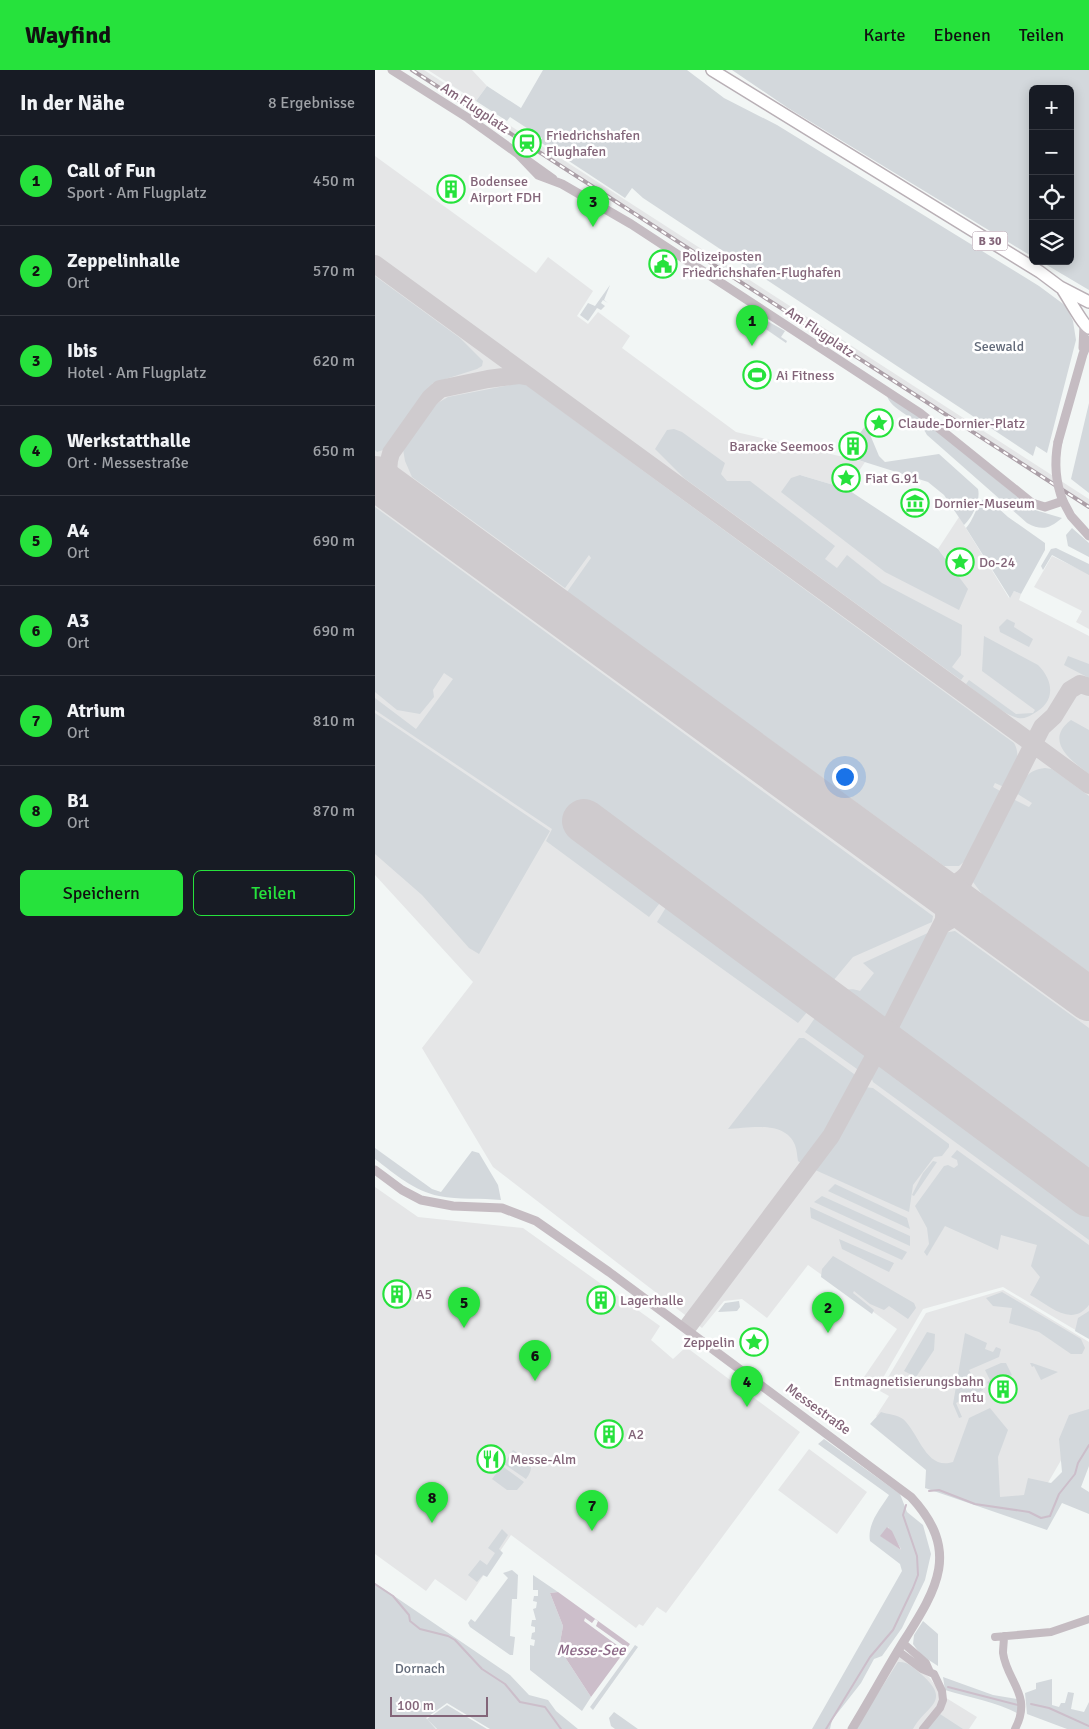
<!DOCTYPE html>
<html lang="de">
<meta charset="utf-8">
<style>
body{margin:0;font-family:Signika,sans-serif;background:#20242c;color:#f1f3f6}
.controls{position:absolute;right:15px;top:15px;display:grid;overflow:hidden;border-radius:8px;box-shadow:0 2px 12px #0003}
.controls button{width:45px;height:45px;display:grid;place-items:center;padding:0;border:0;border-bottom:1px solid #363941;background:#171b24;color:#f1f3f6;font:25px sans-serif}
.scale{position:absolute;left:15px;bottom:12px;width:98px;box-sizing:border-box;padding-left:5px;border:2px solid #836579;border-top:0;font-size:14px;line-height:18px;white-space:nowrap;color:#836579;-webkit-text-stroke:4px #fff;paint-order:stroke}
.you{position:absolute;left:469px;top:706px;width:18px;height:18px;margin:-12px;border:4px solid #fff;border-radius:50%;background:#1a73e8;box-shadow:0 0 0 8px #1a73e833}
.badge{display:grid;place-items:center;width:32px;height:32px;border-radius:50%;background:#26e23c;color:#111;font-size:16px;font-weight:700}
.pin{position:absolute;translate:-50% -41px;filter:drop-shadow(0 1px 2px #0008)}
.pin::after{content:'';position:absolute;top:26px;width:18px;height:15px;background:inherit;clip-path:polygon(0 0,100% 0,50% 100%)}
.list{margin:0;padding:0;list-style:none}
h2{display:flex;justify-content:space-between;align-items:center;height:65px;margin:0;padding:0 20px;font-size:21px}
h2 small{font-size:16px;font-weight:400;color:#9ea1a6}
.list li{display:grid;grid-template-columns:32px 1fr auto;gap:15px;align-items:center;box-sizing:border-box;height:90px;padding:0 20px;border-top:1px solid #363941}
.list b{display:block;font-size:19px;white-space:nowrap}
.list p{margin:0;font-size:16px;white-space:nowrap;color:#9ea1a6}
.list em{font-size:16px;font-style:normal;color:#9ea1a6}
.actions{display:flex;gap:10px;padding:15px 20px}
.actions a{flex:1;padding:11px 0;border:1px solid #26e23c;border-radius:8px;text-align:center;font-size:18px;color:#26e23c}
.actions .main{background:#26e23c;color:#111}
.icon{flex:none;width:28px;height:28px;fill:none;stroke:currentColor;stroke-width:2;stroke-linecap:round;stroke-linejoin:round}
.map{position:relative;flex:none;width:714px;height:1659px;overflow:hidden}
header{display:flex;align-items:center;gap:30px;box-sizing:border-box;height:70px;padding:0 25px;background:#26e23c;color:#111}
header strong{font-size:24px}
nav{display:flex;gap:28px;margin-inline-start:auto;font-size:18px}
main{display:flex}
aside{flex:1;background:#171b24}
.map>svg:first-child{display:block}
</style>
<header>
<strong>Wayfind</strong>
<nav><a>Karte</a><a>Ebenen</a><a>Teilen</a></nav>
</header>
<main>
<aside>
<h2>In der Nähe<small>8 Ergebnisse</small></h2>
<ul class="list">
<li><span class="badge">1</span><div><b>Call of Fun</b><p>Sport · Am Flugplatz</p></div><em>450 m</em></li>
<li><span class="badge">2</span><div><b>Zeppelinhalle</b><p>Ort</p></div><em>570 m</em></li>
<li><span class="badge">3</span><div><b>Ibis</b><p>Hotel · Am Flugplatz</p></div><em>620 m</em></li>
<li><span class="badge">4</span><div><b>Werkstatthalle</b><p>Ort · Messestraße</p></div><em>650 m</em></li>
<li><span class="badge">5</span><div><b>A4</b><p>Ort</p></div><em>690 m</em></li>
<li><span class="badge">6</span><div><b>A3</b><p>Ort</p></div><em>690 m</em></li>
<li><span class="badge">7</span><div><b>Atrium</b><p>Ort</p></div><em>810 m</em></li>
<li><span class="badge">8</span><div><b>B1</b><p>Ort</p></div><em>870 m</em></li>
</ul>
<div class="actions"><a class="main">Speichern</a><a>Teilen</a></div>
</aside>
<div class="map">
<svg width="714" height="1659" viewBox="0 0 714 1659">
<rect width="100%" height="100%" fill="#f2f6f5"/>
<path fill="#e5e6e7" d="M33,0h16l665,429v9z
M53,0h44l15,16 -11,15z
M0,86l161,117 12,-16 45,34 -16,25 11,8 10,-12 32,24 -8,12 114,84 129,30 -18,27 -47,-14 161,103 -23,-29 21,-32 50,81 5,-7 7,3 -2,6 70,36v702l-86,-51 -80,22 -46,79 -13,-11 33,-48 -89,-64 -41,53 -25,-19 -18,2 -22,27 -209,-161 -71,-119 51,-66 -98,-107z
M677,486l37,18v55l-13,-7 6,-11 -48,-24z
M0,1117l43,30 105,11 137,98 -9,14 22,19 13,-12 114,85 -134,181 -9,-6 -14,19 -4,-2 -3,4 -125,-93 -45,66 -31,-22 -9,12 -51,-37z
M628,1220l86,52v70l-51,88 -42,-2 -66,-33 -54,-49 13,-20 -9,-5 46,-78z
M434,1379l58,43 -30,42 -59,-44z
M524,1586l30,21 14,19 34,21 -8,12h-114z"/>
<path fill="#d3d8dc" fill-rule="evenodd" d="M168,0h144l37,28 53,27 262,161 27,20 7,15 3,19 -29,113 -11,-7 -3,10 -390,-258 -11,-10 -7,10 -85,-56 2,-4 -32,-21 -3,4 -31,-20 11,-15 34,22z
M357,0h357v220l-49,-29h30v-172h-37v168l-245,-149z
M0,206l85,62 23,23 -1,5 -5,3 -44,14 -50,67 -6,2 -2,-2z
M235,215l-6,15 4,3 -5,-3 -2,3 4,3 -4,4 -4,-2 -9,13 -8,-6 8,-12 7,3z
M385,247l25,14 -4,6 6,4 -1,2 -26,-18 3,-5z
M140,314h10l489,359c9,15 -2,30 -10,44l-9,-4 -2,4 9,5 -35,67 -8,7h-15l-377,-274 24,-34 -2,-3 -24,33 -153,-111 -7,-16 -2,-12 31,-44 14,-8z
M512,325l39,27 99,81 10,7 27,8c-13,11 -20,13 -35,5l-100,-88c-7,-17 -38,-25 -40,-40z
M714,333v90l-18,-14z
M491,355l13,31 6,6 54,-8 39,35c3,11 -6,29 -14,36l-20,-30 -16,-13 -76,-24 11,-16 -6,-5z
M299,359l8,3 43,31 -4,11 6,7h23l85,65 -10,13 12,9 10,-13 35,28 80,42 -1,30 -9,12 12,9 -3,4 -277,-202 -29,-29 12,-19z
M425,405l47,14 91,60 30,40 -9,21 -74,-38 -104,-80 10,-14z
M611,427l22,20 37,26v7l-24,44 -7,-3 -4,7 -44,-70c8,-8 11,-26 20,-31z
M0,437l558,409 -1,6 -79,35 -55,66 -141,-101 21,-34 -5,-2 -24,31 -103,-76 6,-12 -177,-119v-12l41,31 37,-50 -9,-6 -11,17 1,7 -14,17 -23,-4 -22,-18z
M697,458l17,15v14l-21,-11 -2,-11z
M681,478l33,16v11l-37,-20 -9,15 -2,-4 10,-17z
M632,549l8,4 -1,4 19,12 -4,8 -29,-15 -1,-5z
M609,566l54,29c17,17 17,38 -5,49 -5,3 -9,5 -15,4 -16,-4 -38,-24 -52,-34l3,-4 47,34 17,-1 2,-3 -53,-39z
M693,586l21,8v14l-25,-13z
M0,643l175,118 -71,123 -10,-6 -47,-53 -47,-41z
M696,650l18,10v44c-17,-13 -46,-33 -18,-54z
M670,698l7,1 37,27v176l-107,-78 -9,-12 2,-11 38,-72 16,8 3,-4 -16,-10c7,-14 12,-23 29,-25z
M557,861l-70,138h-5l-52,-37c13,-17 30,-51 55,-41l14,-18 -11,-10z
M580,861l134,97v212l-216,-158 -3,-8 73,-141z
M424,968h5l50,36 3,8 -34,59 -18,25 -7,-5c-1,-5 -1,-11 -3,-16 -10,-25 -46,-17 -67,-16z
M489,1017l9,1 76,56v3l-7,9 -8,1 -21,28 -4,27 -96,-43z
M0,1078l57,41 9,3 31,-41 7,2 19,32 3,15c-20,-2 -42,0 -62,-4 -25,-5 -44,-22 -64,-37z
M582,1080l132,95v60c-18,23 -40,0 -59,-10l10,-18 -9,-11 6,-21 -36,-10 -3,15 -53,-24 -18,30 -3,-4 5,-8 -2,-16 -12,-22 29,-40 4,-1 6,3 4,-3 -1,-5 -6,-3z
M558,1091l4,1 -23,34 -2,-1 11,-22z
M460,1114l72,34 3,11 -82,-38z
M447,1126l88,40v10l-96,-44z
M435,1137l97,45 -5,8 -91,-42z
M464,1169l55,24 -5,9 -47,-23z
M458,1186l81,47 2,5 -8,11 -19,-13 -5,4 -14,-6 -16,-13 -1,2 21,17 -2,4 -51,-37 1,-8z
M627,1222l79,47 4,9 -3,6h-11l-32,-22 -30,-9 3,-15 -19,-2 -7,-8z
M364,1231l1,6 -3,4 -19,1 7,-9z
M714,1241v28l-14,-8 3,-13z
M552,1262l8,2 -1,16 -18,27 -12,-6z
M590,1263l22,10 -2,6 8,3 3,-5 5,2 -2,8 -30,13 9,16 3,-1 2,5 -27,13 6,14 -3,1 -6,-14z
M626,1293h5l6,12 -23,11 -2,-4 3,-2 -5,-10z
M655,1293h2l26,9 -17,8 -7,-14 -2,1z
M615,1338l18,22 -10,27 2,40 24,-2 4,-17 23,5 11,-11 -3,-33 10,-24 20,-6v57l-8,21 8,5v22l-27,-11 -15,27 -122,-42 1,-18 -56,-46 11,-12c6,2 17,3 22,7 16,14 23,52 50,43l16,-44z
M449,1369l76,55 7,18 16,13 8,29 -6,26 -23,48 -20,28 -8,3 -13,24 -29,37 -2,9h-18l90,-158 -2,-7 -30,-23c-3,-17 10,-32 19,-46l-71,-51zM513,1457l13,22v1l-20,-14z
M138,1380c13,9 25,13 13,29l-22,-15z
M127,1396l22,16 -7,8h-10l-15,-11z
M127,1459l6,6 -9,14 4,4 -16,24 -4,-2 -6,7 -9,-7 12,-15 7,5 8,-12 -7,-5z
M137,1500l6,5 -1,24h-5l-2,37 5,1 -2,18h-3l-40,-28 -2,-4 3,-4 4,3 33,-44 -5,-5z
M158,1505l25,17 -8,1 13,33 -4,22 32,49 -9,14 -52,-41v-25l4,1 1,-6 -4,-1 1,-6 3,-1v-5l-4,-1 1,-6h4l-3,-11 3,-1 1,-6 -4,-1 1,-5h4v-6h-5z
M0,1513l135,92 19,20 19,5 8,11 22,18h-88l-43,-26 -21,15 10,11h-61z
M548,1551l15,13v32l-17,-11 -8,-11 1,-9z
M260,1575l3,2 -45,63 -3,-3z
M523,1592c9,-1 16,6 23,12 32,28 5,31 -8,55h-58z
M568,1607l50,18 24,4 2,15c-22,-12 -49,-16 -74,-24z
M677,1609v26l7,2 2,-4h4l3,-11 6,1 -3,16 13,3 5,-10v27h-22l-40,-15 -2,-21 11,-4v-6z
M72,1635l40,24h-50l-10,-10z
M239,1642l24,17h-23l-4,-3 -2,-8z
M565,1644l23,15h-37z"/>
<path fill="#ccbeca" d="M512,1457l5,4 9,19 -21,-14z
M183,1522l72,52 -39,53 -32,-49 4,-22 -13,-33z"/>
<path fill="#f2f6f5" d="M210,1548l7,5 3,-4 3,2 -2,5 31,22 -2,3 -41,-30z"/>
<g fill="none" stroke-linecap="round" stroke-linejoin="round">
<path stroke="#ccbeca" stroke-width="2" d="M554,1421l10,-1 36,14 54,8 12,6 9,-2 9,-22 16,-20 3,-11 11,-18
M0,1514l18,12 16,19 1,6 10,8 28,7 7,4 27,29 23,15 15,18 25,5 16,22
M573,1617l70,18
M656,1634l18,4 40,18
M451,1659l44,-72 23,-27 20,-42 5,-13 -1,-19 -14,-41 3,-10"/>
<path stroke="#cfcbce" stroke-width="18" d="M0,194l714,521
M28,428c-14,-13 -18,-27 -12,-45l39,-55 10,-9 48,-10 31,-4 11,2
M569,849c1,-18 -4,-26 -17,-38 16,7 29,6 41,-8
M566,856c13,-11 24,-11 40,-6
M314,1255l142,-189 51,-94 160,-315 12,-11 16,-26 10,-6 9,3"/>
<path stroke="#cfcbce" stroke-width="44" d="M0,408l714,521
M209,751l505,374"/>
<g stroke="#b9b0b6" stroke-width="14">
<path id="primary" d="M337,0l328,202 20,15 29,15
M688,220c6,9 20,35 26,38"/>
</g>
<path stroke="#c5bcc2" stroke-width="8" d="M629,1566c0,5 -1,12 -1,17 4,29 30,42 12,76
M620,1567l56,-5 38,-13
M528,1573l23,20 4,9
M523,1581l24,18 12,5 8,17 1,9 -3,8 -17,21"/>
<path stroke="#c5bcc2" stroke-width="9" d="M17,0l76,48 85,61
M142,83l21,22 24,9 69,40 289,189 112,90 13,4 18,-6 8,15 18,20
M708,278l1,-23
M683,372l25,-88 6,-14
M0,1100l27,20 19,10 32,6 49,2 34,13 73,51 302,225c51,55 25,93 -9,147 -17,28 -33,57 -50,85"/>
<use href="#primary" stroke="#fff" stroke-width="11"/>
<g stroke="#aca0a8" stroke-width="4">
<path id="rail" d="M37,0l677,437"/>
</g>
<use href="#rail" stroke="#fff" stroke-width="2" stroke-dasharray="5.5" stroke-linecap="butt"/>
<path stroke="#c5bcc2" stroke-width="9" d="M683,372c-4,21 -3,39 5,59"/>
</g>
<defs>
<g id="station-ring" transform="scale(1.4375)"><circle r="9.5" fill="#fff" stroke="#26e23c" stroke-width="1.5"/><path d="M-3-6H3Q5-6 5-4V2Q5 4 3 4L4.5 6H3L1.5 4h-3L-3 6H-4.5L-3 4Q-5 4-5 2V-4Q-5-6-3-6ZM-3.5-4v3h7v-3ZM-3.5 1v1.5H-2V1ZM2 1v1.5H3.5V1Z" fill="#26e23c"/></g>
<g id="building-ring" transform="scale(1.4375)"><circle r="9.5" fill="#fff" stroke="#26e23c" stroke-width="1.5"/><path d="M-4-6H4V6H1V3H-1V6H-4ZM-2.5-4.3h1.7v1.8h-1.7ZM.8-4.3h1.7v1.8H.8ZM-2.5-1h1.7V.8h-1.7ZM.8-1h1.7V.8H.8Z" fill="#26e23c"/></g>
<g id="civic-ring" transform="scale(1.4375)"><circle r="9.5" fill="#fff" stroke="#26e23c" stroke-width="1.5"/><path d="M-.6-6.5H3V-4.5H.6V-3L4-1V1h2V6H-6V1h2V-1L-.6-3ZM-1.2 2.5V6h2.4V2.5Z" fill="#26e23c"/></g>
<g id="stadium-ring" transform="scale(1.4375)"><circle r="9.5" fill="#fff" stroke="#26e23c" stroke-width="1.5"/><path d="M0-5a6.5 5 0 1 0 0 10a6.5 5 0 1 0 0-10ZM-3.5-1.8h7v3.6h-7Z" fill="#26e23c"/></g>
<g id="sight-ring" transform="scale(1.4375)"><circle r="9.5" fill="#fff" stroke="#26e23c" stroke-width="1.5"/><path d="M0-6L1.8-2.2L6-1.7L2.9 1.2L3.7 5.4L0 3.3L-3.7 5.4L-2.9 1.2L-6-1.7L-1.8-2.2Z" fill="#26e23c"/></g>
<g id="museum-ring" transform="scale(1.4375)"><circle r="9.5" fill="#fff" stroke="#26e23c" stroke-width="1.5"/><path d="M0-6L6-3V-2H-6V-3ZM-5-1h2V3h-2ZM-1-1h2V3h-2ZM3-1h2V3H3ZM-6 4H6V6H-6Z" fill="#26e23c"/></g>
<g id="restaurant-ring" transform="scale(1.4375)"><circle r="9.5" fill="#fff" stroke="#26e23c" stroke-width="1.5"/><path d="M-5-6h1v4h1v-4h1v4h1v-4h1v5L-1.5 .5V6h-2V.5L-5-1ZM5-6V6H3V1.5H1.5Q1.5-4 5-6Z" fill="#26e23c"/></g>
</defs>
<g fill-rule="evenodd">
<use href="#station-ring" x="152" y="73"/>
<use href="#building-ring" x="76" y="119"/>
<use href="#civic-ring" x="288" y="194"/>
<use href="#stadium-ring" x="382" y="305"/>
<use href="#sight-ring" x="504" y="353"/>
<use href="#building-ring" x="478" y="376"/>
<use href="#sight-ring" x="471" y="408"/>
<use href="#museum-ring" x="540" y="433"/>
<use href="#sight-ring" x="585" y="492"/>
<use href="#building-ring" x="22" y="1224"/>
<use href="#building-ring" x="226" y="1230"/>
<use href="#sight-ring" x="379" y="1272"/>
<use href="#building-ring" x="628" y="1319"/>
<use href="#building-ring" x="234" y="1364"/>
<use href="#restaurant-ring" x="116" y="1389"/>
</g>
<g text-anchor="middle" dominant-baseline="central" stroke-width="5" stroke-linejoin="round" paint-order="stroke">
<rect fill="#fff" stroke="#a893a1" stroke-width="1" x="597.5" y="161.5" width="35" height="19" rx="4"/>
<g font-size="12" font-weight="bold" fill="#836579">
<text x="615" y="171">B 30</text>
</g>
<g font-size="14" fill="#836579" stroke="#fff">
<text transform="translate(100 38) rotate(34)">Am Flugplatz</text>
<text transform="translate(445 262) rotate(34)">Am Flugplatz</text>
<text transform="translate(443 1339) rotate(36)">Messestraße</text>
</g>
<g font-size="14" fill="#836579" stroke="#fff" text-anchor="start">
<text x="171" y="65">Friedrichshafen<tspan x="171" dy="16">Flughafen</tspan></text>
<text x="95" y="111">Bodensee<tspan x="95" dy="16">Airport FDH</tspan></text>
<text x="307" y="186">Polizeiposten<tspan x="307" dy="16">Friedrichshafen-Flughafen</tspan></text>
<text x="401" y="305">Ai Fitness</text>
<text x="523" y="353">Claude-Dornier-Platz</text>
<text x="459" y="376" text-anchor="end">Baracke Seemoos</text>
<text x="490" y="408">Fiat G.91</text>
<text x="559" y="433">Dornier-Museum</text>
<text x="604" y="492">Do-24</text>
<text x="41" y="1224">A5</text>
<text x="245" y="1230">Lagerhalle</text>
<text x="360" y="1272" text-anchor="end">Zeppelin</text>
<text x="609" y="1311" text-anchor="end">Entmagnetisierungsbahn<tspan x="609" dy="16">mtu</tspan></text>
<text x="253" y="1364">A2</text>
<text x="135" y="1389">Messe-Alm</text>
</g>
<g font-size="14" fill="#636b7a" stroke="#fff">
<text x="624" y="276">Seewald</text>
<text x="45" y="1598">Dornach</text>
</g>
<g font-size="15" font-style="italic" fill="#8d6a88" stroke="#fff">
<text x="216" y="1580">Messe-See</text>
</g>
</g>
</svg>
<div class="controls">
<button>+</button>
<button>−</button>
<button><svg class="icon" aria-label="locate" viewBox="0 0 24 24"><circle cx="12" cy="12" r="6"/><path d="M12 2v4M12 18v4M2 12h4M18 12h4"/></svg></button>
<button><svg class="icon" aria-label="layers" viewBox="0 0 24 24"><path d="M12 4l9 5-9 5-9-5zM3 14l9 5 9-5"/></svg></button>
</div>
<div class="scale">100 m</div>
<div class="you"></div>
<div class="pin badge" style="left:377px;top:276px">1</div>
<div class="pin badge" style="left:453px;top:1263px">2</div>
<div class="pin badge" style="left:218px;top:157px">3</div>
<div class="pin badge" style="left:372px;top:1337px">4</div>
<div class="pin badge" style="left:89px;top:1258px">5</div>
<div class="pin badge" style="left:160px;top:1311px">6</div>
<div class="pin badge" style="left:217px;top:1461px">7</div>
<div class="pin badge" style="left:57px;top:1453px">8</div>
</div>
</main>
